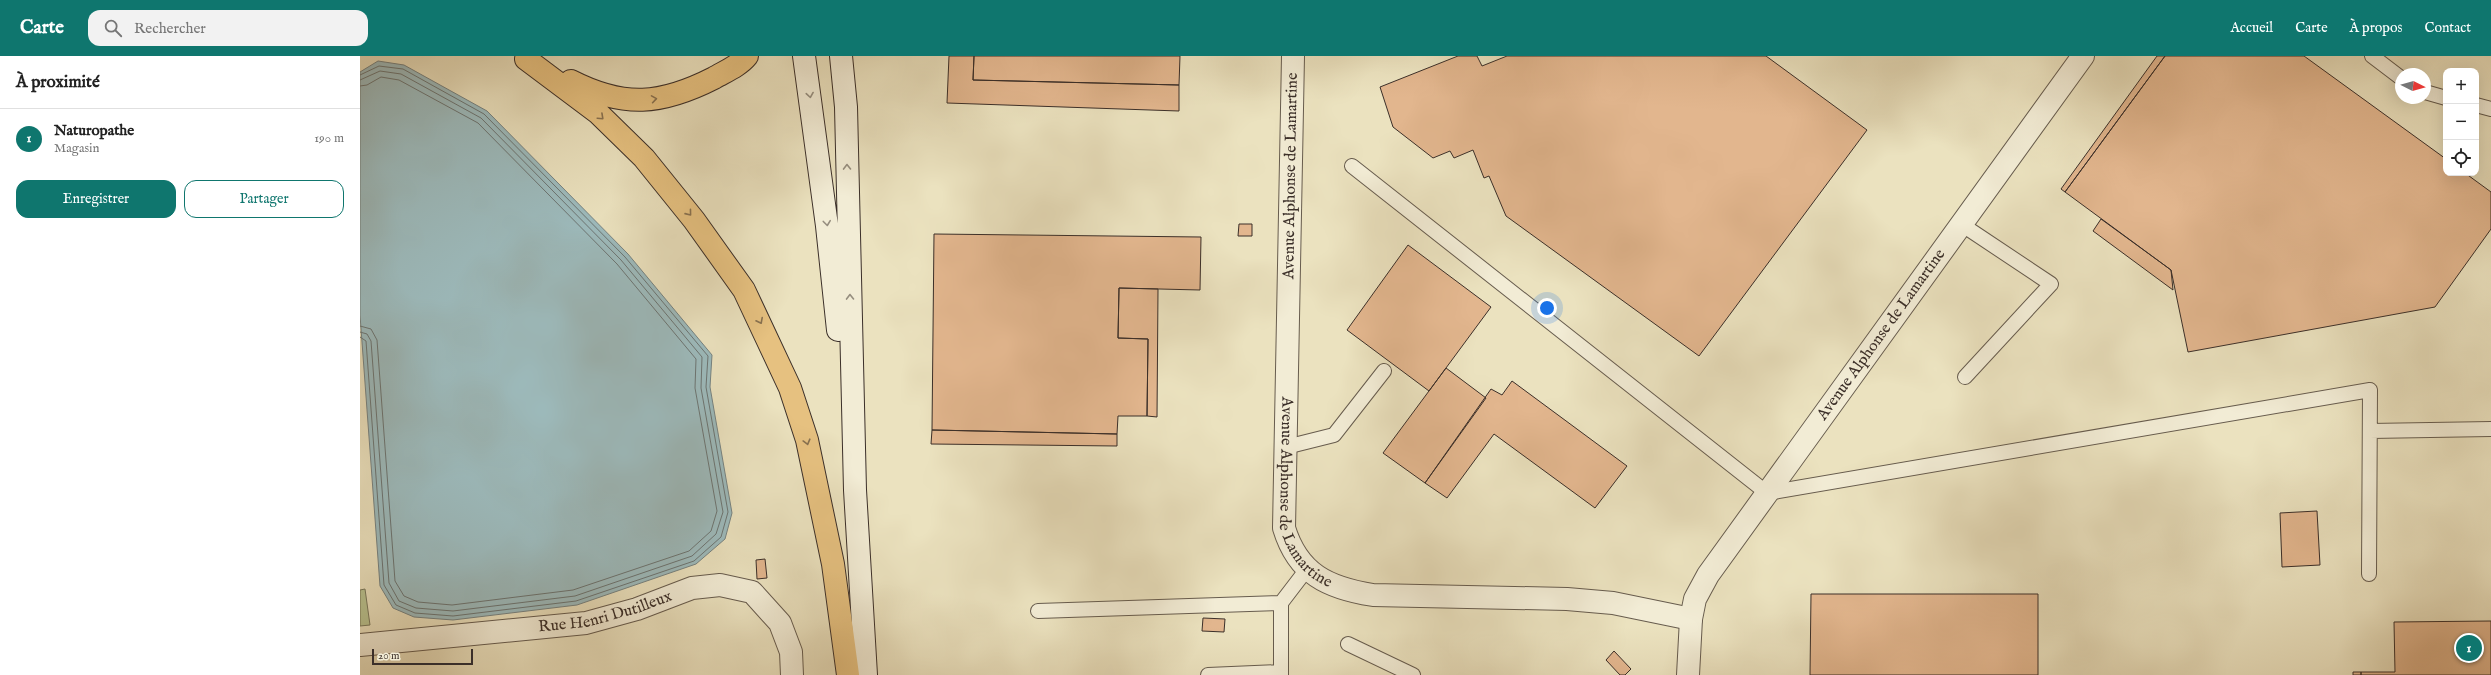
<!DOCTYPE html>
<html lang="fr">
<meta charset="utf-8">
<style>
body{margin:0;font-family:"IM FELL English",serif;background:#f2f2f2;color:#222}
.controls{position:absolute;right:12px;top:12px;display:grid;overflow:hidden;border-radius:8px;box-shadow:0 4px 16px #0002}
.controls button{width:36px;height:36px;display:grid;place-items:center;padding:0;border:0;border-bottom:1px solid #e0e0e0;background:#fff;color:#222;font:20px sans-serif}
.compass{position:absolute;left:2035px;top:12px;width:36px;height:36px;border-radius:50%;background:#fff;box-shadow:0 4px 16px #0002;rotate:96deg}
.scale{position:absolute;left:12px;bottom:10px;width:101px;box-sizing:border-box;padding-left:4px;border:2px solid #3b2f29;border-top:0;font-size:11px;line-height:14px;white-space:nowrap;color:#3b2f29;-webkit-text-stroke:3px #f2ecd5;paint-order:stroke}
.you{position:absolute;left:1187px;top:252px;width:14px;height:14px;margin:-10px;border:3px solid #fff;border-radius:50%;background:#1a73e8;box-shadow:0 0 0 6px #1a73e833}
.badge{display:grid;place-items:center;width:26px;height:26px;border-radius:50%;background:#0f766e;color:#fff;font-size:13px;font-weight:700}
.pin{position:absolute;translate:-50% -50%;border:2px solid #fff;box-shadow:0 1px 4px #0006}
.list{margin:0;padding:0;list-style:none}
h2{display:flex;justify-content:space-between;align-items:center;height:52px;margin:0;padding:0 16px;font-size:17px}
h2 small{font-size:13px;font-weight:400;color:#767676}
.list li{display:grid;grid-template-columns:26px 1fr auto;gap:12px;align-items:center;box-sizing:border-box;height:60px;padding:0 16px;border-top:1px solid #e0e0e0}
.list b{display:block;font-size:15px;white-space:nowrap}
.list p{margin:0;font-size:13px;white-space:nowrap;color:#767676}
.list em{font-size:13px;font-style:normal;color:#767676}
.actions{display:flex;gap:8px;padding:12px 16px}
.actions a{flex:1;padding:9px 0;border:1px solid #0f766e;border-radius:12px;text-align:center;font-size:14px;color:#0f766e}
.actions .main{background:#0f766e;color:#fff}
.icon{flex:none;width:22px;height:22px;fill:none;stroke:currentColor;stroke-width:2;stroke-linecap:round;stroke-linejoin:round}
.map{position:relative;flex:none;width:2131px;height:619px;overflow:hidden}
header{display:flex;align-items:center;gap:24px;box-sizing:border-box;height:56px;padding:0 20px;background:#0f766e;color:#fff}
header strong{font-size:19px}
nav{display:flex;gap:22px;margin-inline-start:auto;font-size:14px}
.search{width:280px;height:36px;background:#f2f2f2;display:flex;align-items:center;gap:10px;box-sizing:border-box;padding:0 14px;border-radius:12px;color:#767676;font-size:15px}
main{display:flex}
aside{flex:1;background:#fff}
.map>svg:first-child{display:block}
</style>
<header>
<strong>Carte</strong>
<div class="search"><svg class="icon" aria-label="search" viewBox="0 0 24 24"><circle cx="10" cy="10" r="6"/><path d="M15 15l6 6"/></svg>Rechercher</div>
<nav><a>Accueil</a><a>Carte</a><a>À propos</a><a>Contact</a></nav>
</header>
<main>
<aside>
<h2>À proximité<small></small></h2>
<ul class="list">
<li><span class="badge">1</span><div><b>Naturopathe</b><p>Magasin</p></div><em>190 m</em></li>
</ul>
<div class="actions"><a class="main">Enregistrer</a><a>Partager</a></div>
</aside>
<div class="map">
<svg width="2131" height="619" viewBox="0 0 2131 619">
<rect width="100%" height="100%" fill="#ebe2bf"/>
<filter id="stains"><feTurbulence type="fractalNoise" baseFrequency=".005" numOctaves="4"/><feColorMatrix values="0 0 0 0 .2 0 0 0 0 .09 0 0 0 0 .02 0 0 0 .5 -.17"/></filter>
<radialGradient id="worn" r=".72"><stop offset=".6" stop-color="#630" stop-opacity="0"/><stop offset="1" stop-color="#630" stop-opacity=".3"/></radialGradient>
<path fill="#b9c391" stroke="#7a795d" d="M5,533l5,36 -10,1v-36z"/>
<path fill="#9dbbbd" stroke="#768382" d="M18,5l26,4 83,46 141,143 84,101 -2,32 22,126 -7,26 -29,25 -119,41 -124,15 -39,-3 -21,-9 -13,-22 -20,-271v-243z"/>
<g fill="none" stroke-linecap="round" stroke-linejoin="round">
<path stroke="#6c7573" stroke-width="1" d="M0,19l19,-9 24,3 81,45 141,143 83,99 -2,31 22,125 -7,25 -27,24 -118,40 -123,15 -38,-3 -19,-8 -12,-20 -18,-244 -6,-4
M0,24l20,-9 21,3 80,44 140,142 81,97 -1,31 22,124 -7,22 -24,22 -117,40 -122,15 -37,-3 -17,-7 -10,-18 -18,-242 -4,-7 -7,-2
M0,30l7,-1 14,-8 18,3 79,43 139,141 79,95 -1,29 22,123 -6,20 -22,20 -116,39 -121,15 -34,-3 -14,-6 -9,-15 -18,-241 -6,-11 -11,-3"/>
</g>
<path fill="#e2b68e" stroke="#3b2f29" d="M589,0h25l-1,24 206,5v26l-232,-8z
M614,0h206l-1,29 -206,-5z
M1098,0h19l5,10 25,-10h259l101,74 -168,226 -193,-140 -17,-40 -5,2 -11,-28 -19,8 -4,-7 -17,7 -40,-31 -13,-40z
M1797,0h8l-100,136 -4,-3z
M1805,0h139l142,103v14h19l26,19v37l-56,78 -247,45 -17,-82 -106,-78z
M1741,163l70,51 2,20 -80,-59z
M879,168h13v12h-14z
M574,178l267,3 -1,53 -81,-2 -1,50 30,1 -1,77h-29l-1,18 -185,-4z
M1048,189l83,62 -62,84 -82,-61z
M759,232l39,1 -1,128 -10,-1 1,-77 -30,-1z
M1086,312l40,30 -61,85 -42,-30z
M1152,325l115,85 -32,42 -101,-74 -47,64 -22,-15 66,-94 11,6z
M572,374l185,4v12l-186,-2z
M1957,455l3,54 -38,2 -2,-54z
M405,503l2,19 -10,1 -1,-19z
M1451,538h227v81h-228z
M843,562l22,1 -1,13 -22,-1z
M2131,565v54h-130v-3h34l-1,-50z
M1254,595l17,18 -6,6h-5l-14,-15z
M1993,616h8v3h-8z"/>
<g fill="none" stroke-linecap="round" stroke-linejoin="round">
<g stroke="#675c4e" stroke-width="16">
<path id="service" d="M2012,0l29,22
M2065,36l21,6
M2116,49l15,4
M992,110l415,327 603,-103 -1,184
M1601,168l90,60 -86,93
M2010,375l121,-2
M926,391l48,-12 50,-64
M921,547v72
M678,555l243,-8 26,-34
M988,588l65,31
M848,619l73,-3"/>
</g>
<g stroke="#675c4e" stroke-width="24">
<g id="minor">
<path id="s1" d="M933,0l-9,472c14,46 44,60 89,67l194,4 46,4 78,16"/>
<path id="s2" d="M0,589l226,-22 51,-14 55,-21 28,-3 32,7 28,31 11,29 1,23"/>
<path id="s3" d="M1328,619l3,-56 4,-20 13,-24 375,-519"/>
</g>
</g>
<g stroke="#3b2f29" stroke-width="24">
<path id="secondary" d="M444,0l23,170 11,104
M481,0l5,51 9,383 11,185"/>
</g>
<g stroke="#3b2f29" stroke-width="24">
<path id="motorway" d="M166,3l72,54 46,45 50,62 50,70 46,98 17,52 26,124 15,111
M211,25c53,27 90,24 143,-3 10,-6 25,-12 33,-22"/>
</g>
<use href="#service" stroke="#f2ecd5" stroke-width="14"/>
<use href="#minor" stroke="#f2ecd5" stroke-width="22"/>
<use href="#secondary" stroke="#f2ecd5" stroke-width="22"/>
<use href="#motorway" stroke="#e6c180" stroke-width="22"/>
</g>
<defs><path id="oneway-chevron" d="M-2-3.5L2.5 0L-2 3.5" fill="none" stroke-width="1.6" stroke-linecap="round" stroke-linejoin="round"/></defs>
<g stroke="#968e7f">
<use href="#oneway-chevron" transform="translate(450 39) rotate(81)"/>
<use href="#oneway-chevron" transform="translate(487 111) rotate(-91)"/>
<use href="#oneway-chevron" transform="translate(467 167) rotate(83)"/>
<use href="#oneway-chevron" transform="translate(490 241) rotate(-91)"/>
</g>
<g stroke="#887150">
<use href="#oneway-chevron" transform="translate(294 43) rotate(-9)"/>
<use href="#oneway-chevron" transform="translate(241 61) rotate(43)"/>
<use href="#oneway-chevron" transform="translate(329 157) rotate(51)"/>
<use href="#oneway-chevron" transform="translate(400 265) rotate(63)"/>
<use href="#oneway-chevron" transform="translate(447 386) rotate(75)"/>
</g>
<g text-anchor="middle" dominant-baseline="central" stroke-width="4" stroke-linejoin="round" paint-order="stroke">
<g font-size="16" fill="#3b2f29" stroke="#f2ecd5">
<text transform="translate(931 120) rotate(-89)">Avenue Alphonse de Lamartine</text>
<text stroke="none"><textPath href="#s3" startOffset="400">Avenue Alphonse de Lamartine</textPath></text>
<text stroke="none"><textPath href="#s1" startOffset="444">Avenue Alphonse de Lamartine</textPath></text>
<text stroke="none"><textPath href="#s2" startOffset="248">Rue Henri Dutilleux</textPath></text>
</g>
</g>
<rect width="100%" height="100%" filter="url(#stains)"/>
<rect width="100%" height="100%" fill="url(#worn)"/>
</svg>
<div class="controls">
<button>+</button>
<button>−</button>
<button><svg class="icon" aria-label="locate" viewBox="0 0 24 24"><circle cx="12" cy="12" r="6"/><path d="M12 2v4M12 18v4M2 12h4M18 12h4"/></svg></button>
</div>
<svg class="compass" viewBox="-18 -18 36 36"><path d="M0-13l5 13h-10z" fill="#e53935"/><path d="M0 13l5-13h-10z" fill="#767676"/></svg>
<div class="scale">20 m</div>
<div class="you"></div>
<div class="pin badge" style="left:2109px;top:592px">1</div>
</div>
</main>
